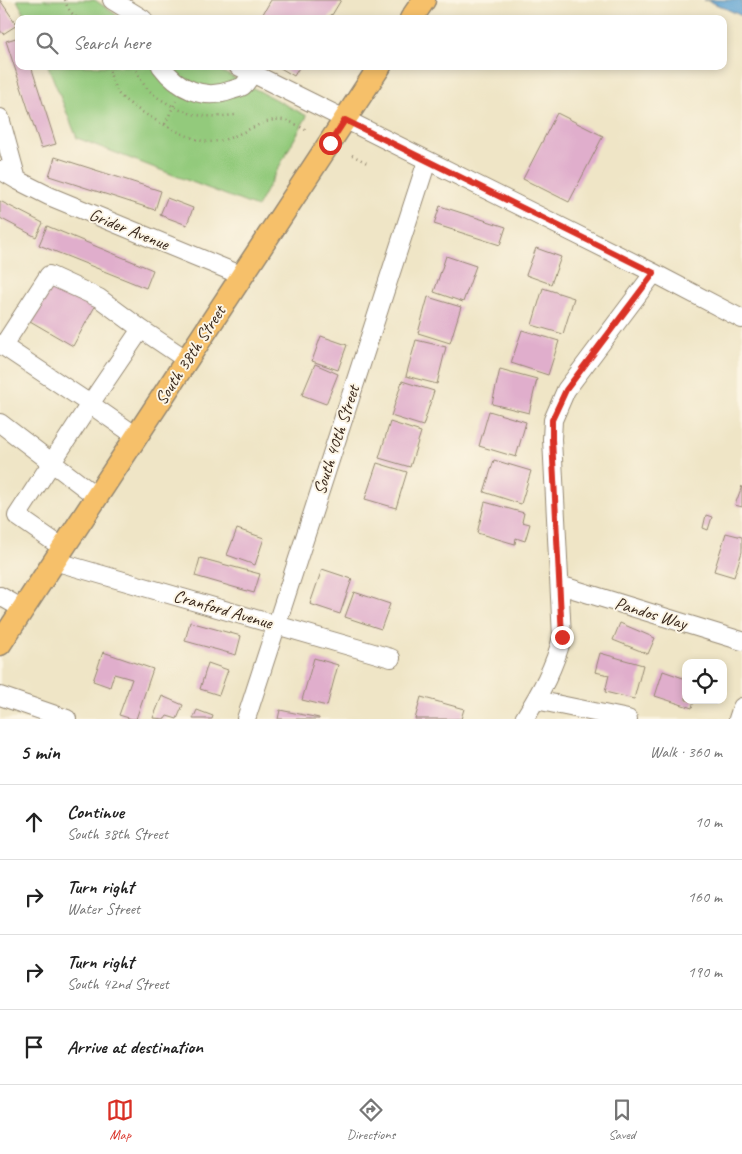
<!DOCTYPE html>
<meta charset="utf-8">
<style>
body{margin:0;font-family:Caveat,sans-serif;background:#f2f2f2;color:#222}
.controls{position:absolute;right:15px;bottom:15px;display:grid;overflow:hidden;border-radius:10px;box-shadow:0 2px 8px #0003}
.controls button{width:45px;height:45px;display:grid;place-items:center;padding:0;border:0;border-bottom:1px solid #e0e0e0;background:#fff;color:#222;font:25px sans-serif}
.stop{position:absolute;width:15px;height:15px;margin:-11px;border:4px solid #d93025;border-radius:50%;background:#fff}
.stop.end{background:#d93025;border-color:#fff;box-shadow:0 1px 5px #0008}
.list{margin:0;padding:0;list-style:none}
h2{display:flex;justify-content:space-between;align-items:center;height:65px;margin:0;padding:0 20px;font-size:21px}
h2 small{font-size:16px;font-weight:400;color:#767676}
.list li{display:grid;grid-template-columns:32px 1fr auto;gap:15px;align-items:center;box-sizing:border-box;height:75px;padding:0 20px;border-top:1px solid #e0e0e0}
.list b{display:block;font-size:19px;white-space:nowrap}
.list p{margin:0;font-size:16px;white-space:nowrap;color:#767676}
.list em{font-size:16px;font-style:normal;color:#767676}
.icon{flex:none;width:28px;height:28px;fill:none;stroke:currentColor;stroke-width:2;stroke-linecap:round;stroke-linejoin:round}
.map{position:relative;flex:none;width:742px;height:719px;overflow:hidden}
.search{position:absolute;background:#fff;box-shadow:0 2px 8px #0003;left:15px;right:15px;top:15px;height:55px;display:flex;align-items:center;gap:12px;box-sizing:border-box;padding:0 18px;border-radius:10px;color:#767676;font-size:19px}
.sheet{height:365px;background:#fff}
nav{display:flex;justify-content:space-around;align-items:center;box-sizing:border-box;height:70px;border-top:1px solid #e0e0e0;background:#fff;font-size:14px;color:#767676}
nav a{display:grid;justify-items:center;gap:2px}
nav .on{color:#d93025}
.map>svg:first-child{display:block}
</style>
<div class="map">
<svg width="742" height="719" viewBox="0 0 742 719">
<rect width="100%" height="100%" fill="#fcf5e5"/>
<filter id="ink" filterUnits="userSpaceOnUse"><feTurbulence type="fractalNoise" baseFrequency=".02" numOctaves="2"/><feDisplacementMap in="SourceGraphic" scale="10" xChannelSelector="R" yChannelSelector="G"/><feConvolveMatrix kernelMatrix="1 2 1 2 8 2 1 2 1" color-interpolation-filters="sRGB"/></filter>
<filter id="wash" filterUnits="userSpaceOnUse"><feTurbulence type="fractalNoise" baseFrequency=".0096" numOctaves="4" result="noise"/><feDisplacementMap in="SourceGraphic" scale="20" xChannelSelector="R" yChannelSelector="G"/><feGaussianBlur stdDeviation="1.12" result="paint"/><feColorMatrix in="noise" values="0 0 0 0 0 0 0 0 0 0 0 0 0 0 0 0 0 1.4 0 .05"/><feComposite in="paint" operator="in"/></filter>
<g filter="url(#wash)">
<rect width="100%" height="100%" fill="#efe5c6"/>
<path fill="#93ca7c" stroke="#677a4d" d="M17,0h78l27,19h-95z
M48,66h163l96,50 -50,91 -180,-69z"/>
<path fill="#5ba1d1" stroke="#4b6678" d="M704,0h38v16l-33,-15z"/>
<g id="blocks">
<path fill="#e0aecc" d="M0,0l17,25 -14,9 -3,-4z
M271,0h70l-9,15 -1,-1 -3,5h-68z
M19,37v29h12l25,78 -15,4 -35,-107z
M277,66h23l-6,10z
M557,113l46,23 -34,66 -46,-23z
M55,157l106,34 -6,19 -106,-34z
M167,198l26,10 -6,17 -27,-10z
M0,201l43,22 -7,14 -36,-19z
M440,206l66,21 -6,18 -66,-21z
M47,226l106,44 -7,18 -107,-43z
M536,248l25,9 -10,27 -25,-9z
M446,256l30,10 -13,36 -29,-10z
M55,277l43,24 -25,45 -43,-25z
M543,288l31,10 -11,36 -31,-9z
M428,297l33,10 -11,36 -32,-10z
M522,330l37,11 -11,34 -37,-12z
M321,336l26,9 -9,25 -26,-9z
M416,340l30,7 -9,37 -31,-8z
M315,364l23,10 -12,30 -24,-9z
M500,369l37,10 -8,34 -37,-9z
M402,381l32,10 -11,35 -32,-10z
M489,411l37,11 -10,35 -37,-11z
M390,422l31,10 -11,35 -31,-9z
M494,460l37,11 -10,33 -37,-12z
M377,463l30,9 -11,36 -31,-9z
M742,486v21l-7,-2z
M485,502l39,11 -2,9 8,2 -5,17 -9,-3 -1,6 -38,-11z
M706,515l6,2 -4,13 -5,-2z
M237,529l27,9 -9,27 -28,-10z
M726,533l16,4v15l-8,25 -20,-6z
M200,558l60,16 -6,19 -59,-17z
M322,569l30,10 -12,35 -30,-10z
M354,592l36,12 -9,25 -36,-12z
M190,622l51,14 -5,19 -51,-14z
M620,623l35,15 -7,16 -35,-14z
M103,652l50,17 -17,50h-4l-13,-4 13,-36 -18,-5 -4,13 -17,-6z
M600,653l43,12 -9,34 -29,-7 4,-17 -14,-3z
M314,658l24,7 -11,41 -25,-6z
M208,663l20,7 -9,25 -19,-6z
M663,671l23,8v21h8l-2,8 -37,-12z
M162,696l21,9 -6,14 -10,-3 -2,3 -12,-1z
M421,697l43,12 -3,10h-46z
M197,710l16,6 -1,3h-19z
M280,710l39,8v1h-41z"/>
</g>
</g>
<g filter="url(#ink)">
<use href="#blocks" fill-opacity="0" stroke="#958872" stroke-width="1"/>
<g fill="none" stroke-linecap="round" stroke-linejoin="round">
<g stroke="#958872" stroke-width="20">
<path id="minor" d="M112,0l31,19
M161,66c17,23 43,35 71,24 3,-1 8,-2 11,-4 3,-3 7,-9 9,-13
M238,66l416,207 88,46
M0,118l17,62 -17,-10
M17,180l32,16 194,80
M0,423l97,74
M136,436l-46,-32 51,-75 46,31
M63,548l-46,-32 73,-112 -87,-58 46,-71 50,23 42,31
M54,561l337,97
M560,585l182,56
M0,596l23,13
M0,696l67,23
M536,700l92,19
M246,719l181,-558
M524,719c16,-26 31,-52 38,-82l-10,-198 1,-19 13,-30 88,-117
M738,719l4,-12"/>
</g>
<g stroke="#958872" stroke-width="25">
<path id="major" d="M411,19l13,-19
M0,644l380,-578"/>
</g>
<path stroke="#958872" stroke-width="2.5" stroke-dasharray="1 4" stroke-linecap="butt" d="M65,0c2,8 6,13 13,19
M108,66c3,9 5,18 9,26 11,15 63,43 82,48 6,2 13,2 19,1 21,-3 46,-24 65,-21 9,1 17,7 24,11
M134,66c5,9 9,20 17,26 5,5 11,8 16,11 23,14 41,15 68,12
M165,124l11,-23
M352,155l15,8"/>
<use href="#minor" stroke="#fff" stroke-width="18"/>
<use href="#major" stroke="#f6c06b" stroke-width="22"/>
</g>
</g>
<g fill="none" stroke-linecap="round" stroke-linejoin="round" filter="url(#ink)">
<path stroke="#d93025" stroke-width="6" d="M330,143l15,-23 309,153 -88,117 -14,30v19l10,198"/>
</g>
<g text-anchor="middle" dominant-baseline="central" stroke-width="4" stroke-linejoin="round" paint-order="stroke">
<g font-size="18" fill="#3b2a1e" stroke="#fcf5e5">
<text transform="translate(129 229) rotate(22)">Grider Avenue</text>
<text transform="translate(190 355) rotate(-57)">South 38th Street</text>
<text transform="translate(336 440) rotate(-72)">South 40th Street</text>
<text transform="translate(223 609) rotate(16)">Cranford Avenue</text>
<text transform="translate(651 613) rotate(17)">Pandos Way</text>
</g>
</g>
</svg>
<div class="controls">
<button><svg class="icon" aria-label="locate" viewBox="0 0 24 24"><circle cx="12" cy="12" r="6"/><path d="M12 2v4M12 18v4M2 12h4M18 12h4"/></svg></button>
</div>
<div class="stop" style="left:330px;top:143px"></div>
<div class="stop end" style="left:562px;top:637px"></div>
<div class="search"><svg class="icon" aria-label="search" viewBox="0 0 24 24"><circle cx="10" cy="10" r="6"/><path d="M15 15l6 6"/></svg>Search here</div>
</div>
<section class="sheet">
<h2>5 min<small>Walk · 360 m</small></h2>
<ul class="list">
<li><svg class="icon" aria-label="ahead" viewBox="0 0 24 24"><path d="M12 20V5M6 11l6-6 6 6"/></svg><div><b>Continue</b><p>South 38th Street</p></div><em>10 m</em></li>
<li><svg class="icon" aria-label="right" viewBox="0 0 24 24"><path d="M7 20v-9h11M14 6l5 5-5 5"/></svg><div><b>Turn right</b><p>Water Street</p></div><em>160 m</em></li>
<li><svg class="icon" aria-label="right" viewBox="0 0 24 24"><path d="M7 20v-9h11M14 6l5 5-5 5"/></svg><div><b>Turn right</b><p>South 42nd Street</p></div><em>190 m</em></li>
<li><svg class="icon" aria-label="arrive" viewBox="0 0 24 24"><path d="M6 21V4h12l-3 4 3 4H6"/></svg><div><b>Arrive at destination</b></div></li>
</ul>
</section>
<nav>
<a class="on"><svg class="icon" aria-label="map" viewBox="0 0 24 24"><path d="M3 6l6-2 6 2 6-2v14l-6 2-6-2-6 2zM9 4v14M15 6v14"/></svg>Map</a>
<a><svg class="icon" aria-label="directions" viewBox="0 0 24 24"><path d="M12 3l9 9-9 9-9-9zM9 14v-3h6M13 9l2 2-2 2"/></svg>Directions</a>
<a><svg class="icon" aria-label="saved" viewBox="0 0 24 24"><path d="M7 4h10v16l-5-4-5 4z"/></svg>Saved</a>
</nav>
